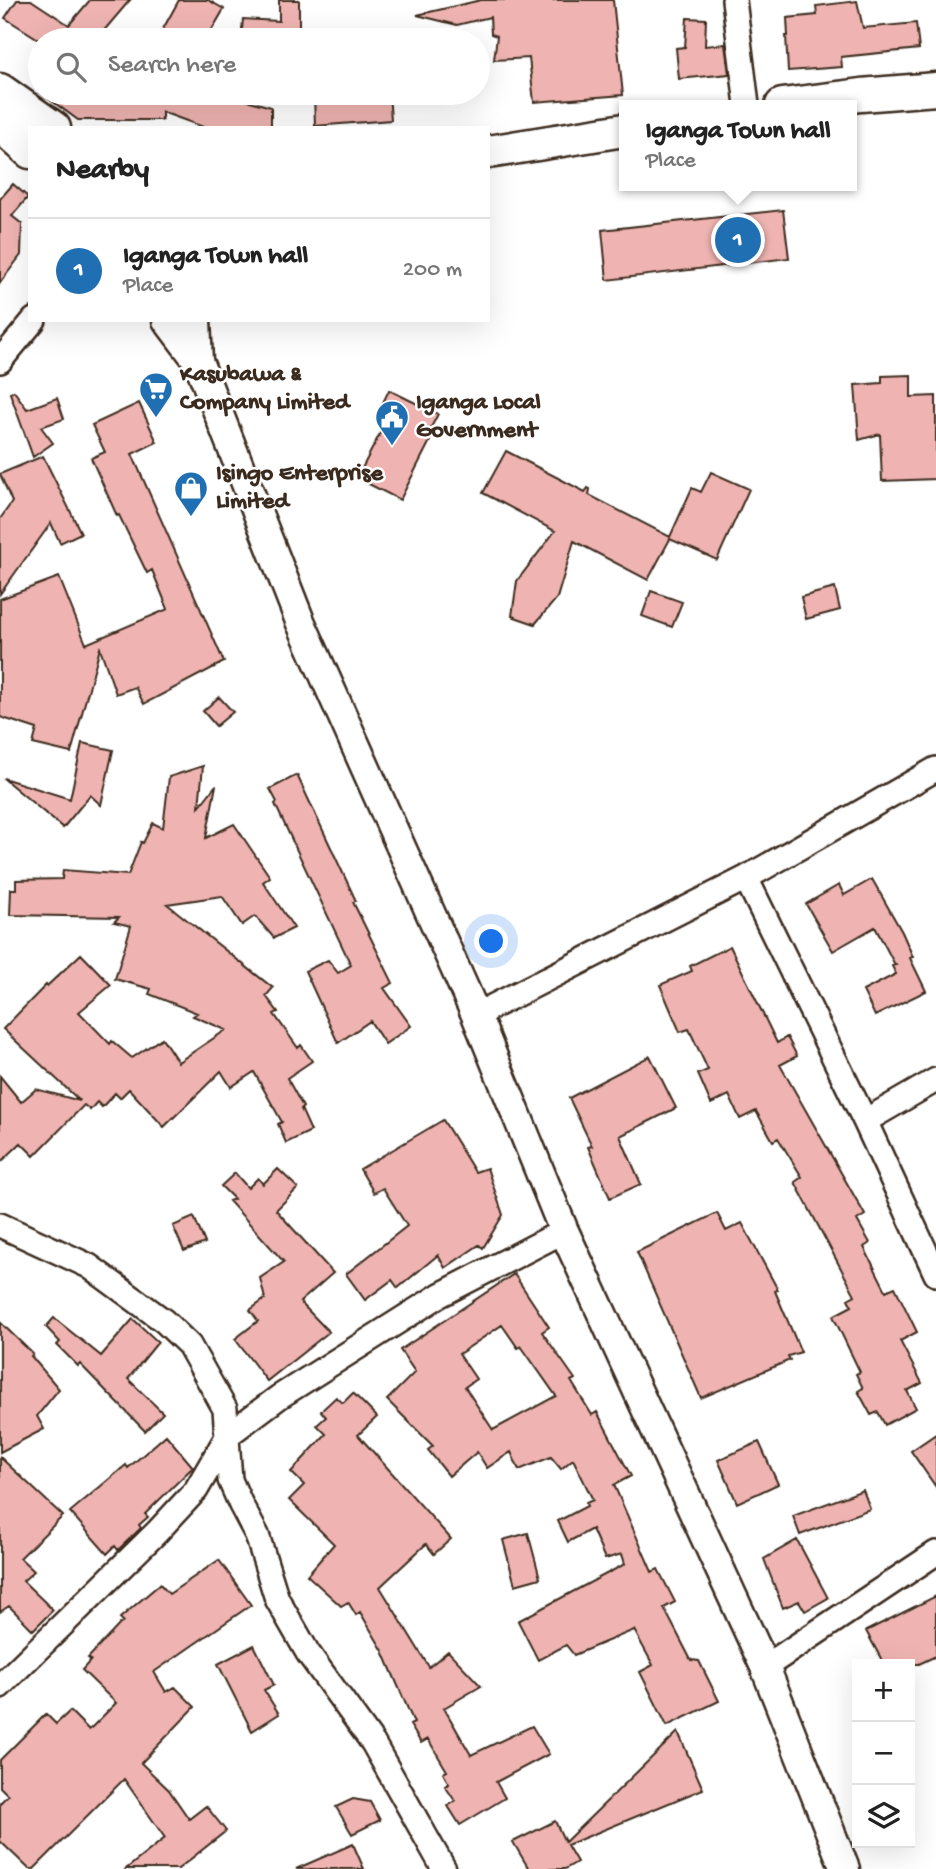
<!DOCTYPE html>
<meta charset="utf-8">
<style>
body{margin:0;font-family:"Gochi Hand",sans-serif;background:#f6f6f6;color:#222}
.controls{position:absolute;right:21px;bottom:21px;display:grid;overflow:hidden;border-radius:0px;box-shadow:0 7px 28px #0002}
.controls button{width:63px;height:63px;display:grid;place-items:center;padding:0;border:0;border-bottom:2px solid #e0e0e0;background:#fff;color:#222;font:35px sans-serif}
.you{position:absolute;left:492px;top:942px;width:24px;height:24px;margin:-18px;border:5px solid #fff;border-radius:50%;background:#1a73e8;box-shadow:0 0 0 10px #1a73e833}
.badge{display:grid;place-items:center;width:46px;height:46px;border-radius:50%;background:#1f6fb2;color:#fff;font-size:23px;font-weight:700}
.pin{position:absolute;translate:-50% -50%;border:4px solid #fff;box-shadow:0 2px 7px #0006}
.popup{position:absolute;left:619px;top:100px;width:238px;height:91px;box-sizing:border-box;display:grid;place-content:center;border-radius:0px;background:#fff;filter:drop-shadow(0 2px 5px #0005);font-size:23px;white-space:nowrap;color:#767676}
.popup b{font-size:26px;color:#222}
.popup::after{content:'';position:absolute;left:50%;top:100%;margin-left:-14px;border:14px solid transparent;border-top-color:#fff}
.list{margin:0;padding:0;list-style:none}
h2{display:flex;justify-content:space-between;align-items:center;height:91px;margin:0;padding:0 28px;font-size:30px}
h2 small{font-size:23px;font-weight:400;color:#767676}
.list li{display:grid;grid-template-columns:46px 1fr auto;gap:21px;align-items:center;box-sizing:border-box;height:105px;padding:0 28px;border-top:2px solid #e0e0e0}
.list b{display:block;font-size:26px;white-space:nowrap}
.list p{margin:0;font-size:23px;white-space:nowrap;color:#767676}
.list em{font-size:23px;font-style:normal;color:#767676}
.icon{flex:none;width:38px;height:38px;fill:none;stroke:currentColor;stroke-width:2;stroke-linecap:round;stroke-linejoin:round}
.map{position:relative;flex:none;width:936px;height:1869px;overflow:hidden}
.search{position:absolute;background:#fff;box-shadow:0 7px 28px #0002;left:28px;top:28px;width:462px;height:77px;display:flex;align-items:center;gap:18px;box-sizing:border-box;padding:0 24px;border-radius:38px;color:#767676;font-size:26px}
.panel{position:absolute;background:#fff;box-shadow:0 7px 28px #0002;left:28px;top:126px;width:462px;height:196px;border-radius:0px}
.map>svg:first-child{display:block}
</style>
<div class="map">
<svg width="936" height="1869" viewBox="0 0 936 1869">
<rect width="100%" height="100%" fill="#fff"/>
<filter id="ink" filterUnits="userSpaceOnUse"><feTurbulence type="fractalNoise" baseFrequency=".0143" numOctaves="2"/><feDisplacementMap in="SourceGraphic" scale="14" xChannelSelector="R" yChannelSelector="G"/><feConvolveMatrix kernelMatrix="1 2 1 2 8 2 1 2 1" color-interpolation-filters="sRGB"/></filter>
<g filter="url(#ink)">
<path fill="#efb4b1" stroke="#3b2a1e" stroke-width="2" fill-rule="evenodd" d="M17,0h14l38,25 21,-25h40l-34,40h-56l-35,-22z
M179,0h29l16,9 -18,31h-24l-19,-11z
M279,0h20v40h-58l2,-21 36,2z
M481,0h132l10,95 -89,7 -5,-44 -35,2 3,-24 -6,-2 -1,-17 -33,8 -40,-10z
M857,1l6,27 53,-5 3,26 -78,8 1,10 -54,4 -2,-35h2l-1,-18 30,-3 -1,-9z
M687,18l19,1 -1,27 20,-2 4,30 -50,5 -3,-31 9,-1z
M41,93h181l49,14v21h-65l-44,-16v8h-84z
M314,93h75l2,27 -76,6z
M13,184l15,13 -16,19 10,8 -1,31 -21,28v-84z
M783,210l6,48 -182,22 -5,-50z
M911,375v22l25,-1v83l-54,2 -2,-47 -21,6 -4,-55 27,-2v-7z
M389,390l49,24 -13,25 5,2 -30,59 -43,-22 30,-58 -10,-5z
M14,391l13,18 30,-11 7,21 -23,8 12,16 -20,14 -23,-64z
M139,403l18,39 -25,12 92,208 -80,42 -9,-17 -19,7 -16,-46 -29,105 -38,-9 4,-15 -37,-12v-118l59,-22 27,67 82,-35 -16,-39 -5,3 -28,-58 -2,1 -26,-58 14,-6 -13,-27z
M506,451l79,41 3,-4 2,1 -1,6 81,42 22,-49 9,4 10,-20 38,17 -32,71 -47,-21 -22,41 -74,-39 -17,57 -22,26 -23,-8 5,-35 38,-50 -72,-38z
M43,456l38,77 -21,10 -9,-20 -51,71v-75l12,-17 -12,-28z
M835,588l5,22 -34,9 -5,-22z
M651,591l31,11 -10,25 -30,-11z
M219,697l14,15 -17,14 -13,-15z
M82,743l31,7 -12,55 -11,-10 -27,33 -60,-50 67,21z
M203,766l-4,41 17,-22 -10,53 28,-14 36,53 -7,5 31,46 -20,10 -19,-22 -13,9 -20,-29 -55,8 106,84 -7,8 12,16 -4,2 24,34 3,-3 11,16 -25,17 16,29 -2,2 10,22 -25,12 -8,-19 4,-2 -28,-50 -23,15 -10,-16 -57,56 -35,-38 -9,9 -5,-5 -13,14 -5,-5 -7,8 -6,-5 -50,51 -13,-13 -21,20v-87l21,26 15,-13 44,12 -77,-72 43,-44 1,1 34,-32 30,31 -32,27 31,32 2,-3 20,17 30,-20 16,24 48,-32 -33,-14 4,-3 -48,-19 2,-5 -36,-10 16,-53 -17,-4 5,-5 -109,-2 1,-26h5v-9l46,-1 1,-9 65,5 13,-33 2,1 10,-20 10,5 6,-51z
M297,775l59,126 -3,1 40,81 -9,5 27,38 -26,18 -15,-23 -32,22 -33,-72 23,-11 10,13 13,-8 -76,-161 2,-2 -7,-13z
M872,879l30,53 11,25 -3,1 16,33 -51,25 -12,-25 33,-17 -4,-8 5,-2 -2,1 -20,-38 -42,24 -27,-47 33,-19 5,10z
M730,946l47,97 10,-6 10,19 -17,9 85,150 -8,5 13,23 -6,4 22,44 9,-4 22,45 -17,9 22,42 -15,8 9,17 -31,17 -7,-13 -7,3 -13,-24 5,-3 -7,-14 4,-2 -27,-56 19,-10 -4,-7 7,-4 -60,-113 7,-5 -24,-39 -5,3 -17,-30 -16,8 -11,-24 -18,9 -13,-30 10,-4 -19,-41 -9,3 -20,-47 32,-14 -2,-5z
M650,1056l26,52 -56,28 21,48 -31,14 -22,-51 4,-1 -23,-48z
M443,1120l32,52 12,-4 16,47 -20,33 -4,-3 -34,23 -7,-13 -40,33 -6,-8 -27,20 -19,-26 61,-48 -24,-38 -9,5 -14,-24z
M278,1169l20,19 -22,22 57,63 -33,29 29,30 -62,49 -32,-42 23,-18 -8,-11 15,-11 -5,-21 24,-16 -55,-61 5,-2 -13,-13 14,-13 13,15 10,-10 5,6z
M717,1213l9,18 16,-8 36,67 -3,1 26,61 -13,4 2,4 -89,38 -64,-146z
M194,1217l11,26 -21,8 -11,-25z
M514,1274l35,53 -7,5 33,47 -4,2 21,34 5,-3 34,64 -17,9 38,87 6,-3 17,33 -11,6 27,52 8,1 20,40 -52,25 -27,-54 13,-7 -19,-35 -60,25 -8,-10 -28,15 -20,-39 107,-57 -3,-10 -17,5 -13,-30 -24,13 -10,-21 29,-15 -1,-3 7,-3 -20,-41 -12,10 -10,-12 -32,13 -8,-18 -24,16 -10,-16 -28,24 -21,-26 5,-4 -46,-46 28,-28 -15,-22zM502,1325l16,23 3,-2 35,50 -63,34 -28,-43 11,-8 -17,-25z
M54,1318l47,38 32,-37 25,23 -30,37 35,34 -18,18 -65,-67 -2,2 -21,-21 3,-3 -14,-15z
M0,1322l33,32 -2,2 28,33 -22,27 7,13 -44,23z
M353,1393l24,24 -19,18 93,104 -17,15 -8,-10 -46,43 49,80 19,-16 33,35 -37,22 27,47 61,-29 17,28 -53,28 9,16 -45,27 -12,-19 7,-5 -10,-15 4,-2 -6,-11 4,-2 -19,-32 -7,4 -11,-18 4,-2 -31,-72 -23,-39 -4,3 -8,-13 -7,4 -34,-31 27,-31 -45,-44 15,-15 -13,-13 35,-38 -9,-9 9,-8 -5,-6 15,-14 7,6z
M936,1434v53l-25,-36z
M166,1435l27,32 -48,47 3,3 -9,8 2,3 -23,22 -3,-4 -8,8 -37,-42 56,-47 2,3z
M759,1442l19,42 -41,19 -19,-43z
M0,1457l63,59 -43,42 14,13 -11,10 30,29 -20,20 -24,-24 -9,6z
M863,1490l7,19 -70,26 -7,-19z
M528,1533l12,45 -25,7 -12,-45z
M797,1540l31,58 -23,13 -6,-10 -16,7 -19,-49z
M219,1560l32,45 -97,67 12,20 9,-5 20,20 -54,56 28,27 20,29 17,-13 20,25 -48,38h-52l39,-31 -41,-59 -90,90h-5l-29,-28v-38l8,-8 -8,-8v-27l46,-46 10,10 14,-13 19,19 27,-27 -34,-33 9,-10 -3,-2 35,-37 -3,-3 40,-34 9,10z
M936,1596v60l-17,8h-35l-18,-33z
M254,1645l20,40 -10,5 15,24 -27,17 -34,-67z
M678,1732l25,57 -136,56 10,17 -12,7h-36l-16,-27 42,-21 10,21z
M353,1799l17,3 10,18 -28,14 -16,-27z
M353,1844l11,25h-68z"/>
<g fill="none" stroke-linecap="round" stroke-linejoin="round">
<g stroke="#3b2a1e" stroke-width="28">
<path id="minor" d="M734,0l13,105
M0,361l34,-41
M746,878l119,243 71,153
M476,1015l270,-137 190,-109
M865,1121l71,-41
M0,1225l89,41 75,55 25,24 36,64 5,71 11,25 16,30 20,64 31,54 65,90 71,126
M765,1667l171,-114
M0,1686l157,-154 39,-42 32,-55 51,-38 161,-102 124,-64"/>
</g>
<g stroke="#3b2a1e" stroke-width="33">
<path id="tertiary" d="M167,320l31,41 102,260 176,394 88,216 201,436 80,202
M196,320l2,41"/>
</g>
<g stroke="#3b2a1e" stroke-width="37">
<path id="secondary" d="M0,90l54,38
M782,105l79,-10 75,-6
M0,125l30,27
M488,152l136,-22"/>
</g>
<use href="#minor" stroke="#fff" stroke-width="23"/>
<use href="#tertiary" stroke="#fff" stroke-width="28"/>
<use href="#secondary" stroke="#fff" stroke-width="32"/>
</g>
</g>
<defs>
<g id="supermarket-pin" transform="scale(1.75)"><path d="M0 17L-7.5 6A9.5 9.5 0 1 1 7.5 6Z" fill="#1f6fb2" stroke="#fff"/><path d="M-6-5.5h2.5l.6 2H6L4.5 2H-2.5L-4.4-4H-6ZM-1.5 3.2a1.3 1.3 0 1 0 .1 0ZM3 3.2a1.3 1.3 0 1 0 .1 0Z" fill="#fff"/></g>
<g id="civic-pin" transform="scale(1.75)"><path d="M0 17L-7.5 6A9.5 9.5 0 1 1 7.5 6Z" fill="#1f6fb2" stroke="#fff"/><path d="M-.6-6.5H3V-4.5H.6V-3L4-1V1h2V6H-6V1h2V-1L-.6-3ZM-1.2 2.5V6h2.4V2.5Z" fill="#fff"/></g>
<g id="shop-pin" transform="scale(1.75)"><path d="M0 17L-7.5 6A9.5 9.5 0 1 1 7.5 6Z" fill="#1f6fb2" stroke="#fff"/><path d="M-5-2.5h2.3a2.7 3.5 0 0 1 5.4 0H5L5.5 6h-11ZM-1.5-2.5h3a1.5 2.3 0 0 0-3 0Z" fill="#fff"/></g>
</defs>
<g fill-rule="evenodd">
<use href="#supermarket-pin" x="156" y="389"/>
<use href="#civic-pin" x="392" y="417"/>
<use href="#shop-pin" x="191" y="488"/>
</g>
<g text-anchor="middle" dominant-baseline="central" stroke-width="5" stroke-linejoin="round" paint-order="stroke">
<g font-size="24" font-weight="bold" fill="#3b2a1e" stroke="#fff" text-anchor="start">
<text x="180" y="375">Kasubawa &amp;<tspan x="180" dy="28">Company Limited</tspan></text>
<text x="416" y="403">Iganga Local<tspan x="416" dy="28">Government</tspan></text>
<text x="216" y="474">Isingo Enterprise<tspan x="216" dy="28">Limited</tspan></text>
</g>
</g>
</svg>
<div class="controls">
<button>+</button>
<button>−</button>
<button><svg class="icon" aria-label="layers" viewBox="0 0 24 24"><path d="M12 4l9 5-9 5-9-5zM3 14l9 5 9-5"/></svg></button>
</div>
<div class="you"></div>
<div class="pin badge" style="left:738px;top:240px">1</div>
<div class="popup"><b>Iganga Town hall</b>Place</div>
<div class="search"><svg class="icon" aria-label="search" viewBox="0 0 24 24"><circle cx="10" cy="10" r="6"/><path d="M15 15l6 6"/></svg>Search here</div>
<section class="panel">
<h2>Nearby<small></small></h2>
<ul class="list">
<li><span class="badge">1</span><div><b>Iganga Town hall</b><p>Place</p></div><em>200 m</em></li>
</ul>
</section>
</div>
